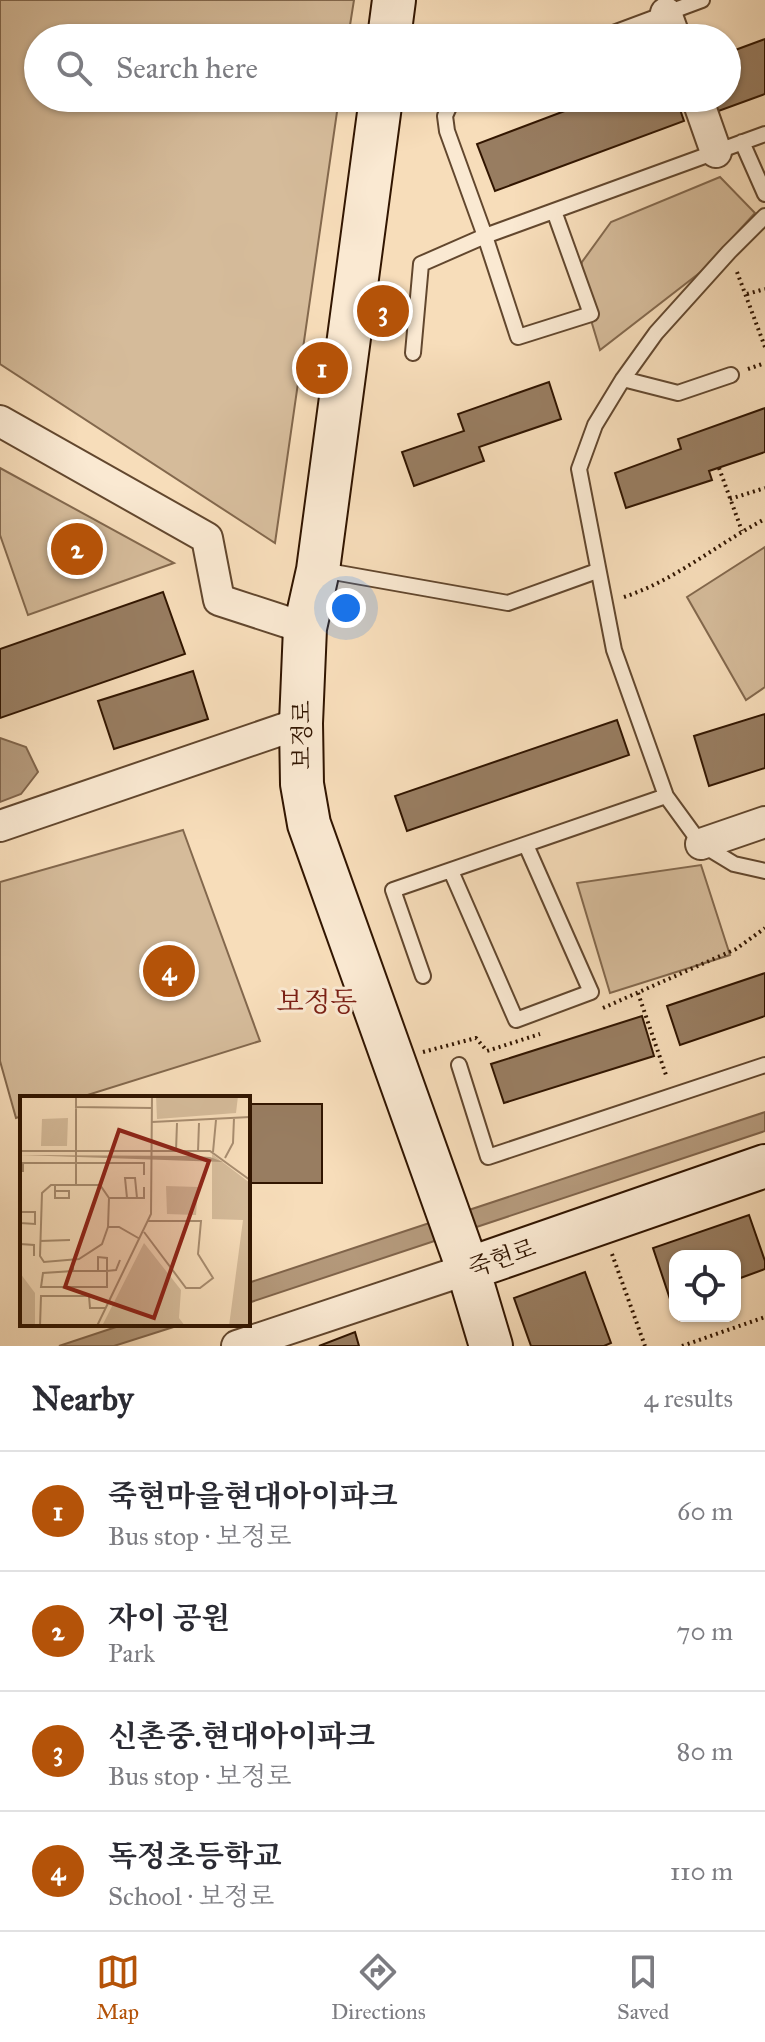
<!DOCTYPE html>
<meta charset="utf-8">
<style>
body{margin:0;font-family:"IM FELL Great Primer","Noto Serif KR",serif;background:#f7f7f7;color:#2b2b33}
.controls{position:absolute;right:24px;bottom:24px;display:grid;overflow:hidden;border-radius:16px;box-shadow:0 2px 6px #0004}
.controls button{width:72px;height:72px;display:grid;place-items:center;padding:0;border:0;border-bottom:2px solid #e1e1e2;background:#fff;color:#2b2b33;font:40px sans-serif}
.you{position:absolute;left:346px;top:608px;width:28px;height:28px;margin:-20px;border:6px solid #fff;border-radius:50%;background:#1a73e8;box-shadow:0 0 0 12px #1a73e833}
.badge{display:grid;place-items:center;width:52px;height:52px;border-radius:50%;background:#b45309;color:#fff;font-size:26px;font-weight:700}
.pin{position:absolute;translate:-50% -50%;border:4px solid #fff;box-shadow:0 2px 8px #0006}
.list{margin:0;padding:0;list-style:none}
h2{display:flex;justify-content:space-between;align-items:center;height:104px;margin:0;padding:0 32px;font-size:34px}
h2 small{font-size:26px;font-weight:400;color:#7c7c81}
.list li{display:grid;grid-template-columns:52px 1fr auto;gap:24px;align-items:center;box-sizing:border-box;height:120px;padding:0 32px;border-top:2px solid #e1e1e2}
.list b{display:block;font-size:30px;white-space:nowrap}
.list p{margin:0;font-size:26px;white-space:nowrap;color:#7c7c81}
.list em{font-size:26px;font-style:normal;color:#7c7c81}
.icon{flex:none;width:44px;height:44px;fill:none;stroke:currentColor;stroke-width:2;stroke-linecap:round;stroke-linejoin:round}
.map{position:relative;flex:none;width:765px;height:1346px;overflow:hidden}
.search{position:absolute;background:#fff;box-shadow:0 2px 6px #0004;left:24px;right:24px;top:24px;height:88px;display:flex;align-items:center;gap:20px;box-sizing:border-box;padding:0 28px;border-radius:44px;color:#7c7c81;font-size:30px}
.sheet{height:584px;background:#fff}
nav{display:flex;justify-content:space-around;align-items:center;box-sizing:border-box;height:112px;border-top:2px solid #e1e1e2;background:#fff;font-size:22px;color:#7c7c81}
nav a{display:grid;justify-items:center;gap:4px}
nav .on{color:#b45309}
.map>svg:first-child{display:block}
</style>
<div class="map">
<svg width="765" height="1346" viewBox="0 0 765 1346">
<rect width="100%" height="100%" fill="#f7ddba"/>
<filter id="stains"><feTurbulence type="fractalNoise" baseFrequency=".0025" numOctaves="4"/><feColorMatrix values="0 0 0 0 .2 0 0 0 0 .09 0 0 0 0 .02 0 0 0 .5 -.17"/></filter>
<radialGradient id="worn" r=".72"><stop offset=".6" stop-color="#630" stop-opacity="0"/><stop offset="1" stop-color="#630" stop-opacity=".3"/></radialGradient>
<path fill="#d5bb9a" stroke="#83684d" stroke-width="2" d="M0,0h354l-6,38h-310v60h301l-64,445 -275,-179z
M720,177l35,36 -53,58 -102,79 -22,-73 4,-15 29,-40z
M0,468l174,95 -146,52 -28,-80z
M765,547v140l-19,13 -59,-103z
M183,830l77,211 -182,57h-56v18l-6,2 -16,-57v-179z
M701,865l29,90 -120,38 -33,-110z"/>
<path fill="#b4997b" stroke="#80644a" stroke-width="2" d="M0,738l26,9 12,25 -17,22 -21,8z
M765,1112v19l-517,172v-20z
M125,1324h58l-69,22h-55z"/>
<path fill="#987d61" stroke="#311500" stroke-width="2" d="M765,39v55l-52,19 -6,-15h20v-45z
M599,98h77l8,23 -189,70 -18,-47z
M549,382l12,37 -82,28 5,14 -70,25 -12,-34 62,-21 -6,-17z
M765,408v44l-56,19 3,9 -86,28 -11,-35 66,-24 -3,-10z
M163,592l22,62 -185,64v-69z
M193,671l15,48 -94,30 -16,-48z
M765,714v54l-56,18 -15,-50z
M617,720l12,35 -222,76 -12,-35z
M765,973v43l-85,29 -13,-39z
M642,1016l12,40 -150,47 -13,-39z
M248,1104h74v79h-74z
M749,1215l16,46v8l-30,11v-24h-60v45l-4,1 -18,-54z
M585,1272l26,71 -7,3h-73l-17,-48z
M355,1332l4,14h-40z"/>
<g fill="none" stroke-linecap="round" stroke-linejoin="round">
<g stroke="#62472e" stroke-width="18">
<path id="lane" d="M600,38l102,-38
M453,98l-8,18 2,15 38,105 280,-102
M742,142l23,52
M765,216l-36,36 -73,81 -33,46 -28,46 -16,44 35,181 52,146 35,48 33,20 31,7
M413,353l8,-89 64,-28 33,101 73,-23 -37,-103
M623,379l55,14 53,-18
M322,570l186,33 89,-32
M451,871l65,149 75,-28 -65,-147
M423,976l-30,-86 273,-94
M459,1065l29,92 277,-92"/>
</g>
<g stroke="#62472e" stroke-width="34">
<path id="street" d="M666,13l9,25
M697,98l19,54
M0,421l207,117 12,62 86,28
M0,826l301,-103
M701,844l64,-22
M237,1346l231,-77"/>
</g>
<g stroke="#311500" stroke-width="46">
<path id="secondary" d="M389,38l5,-38
M381,98l-63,472 -13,58 -4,95 1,61 7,40 159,445 23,77
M468,1269l297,-103"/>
</g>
<path stroke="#311500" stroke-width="4" stroke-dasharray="2 4" stroke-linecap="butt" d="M737,272l28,75
M747,294l18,-5
M748,369l17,-6
M719,468l23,63
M730,499l35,-11
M624,597c52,-17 93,-53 141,-78
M638,993l29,85
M603,1008l133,-59 29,-21
M423,1052l53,-14 11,13 53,-17
M612,1254l33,92
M682,1346l83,-29"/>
<use href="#lane" stroke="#fae9d2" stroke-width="14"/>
<use href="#street" stroke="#fae9d2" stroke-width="30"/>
<use href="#secondary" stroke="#fae9d2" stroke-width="42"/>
</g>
<g text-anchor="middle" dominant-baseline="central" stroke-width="6" stroke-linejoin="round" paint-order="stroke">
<g font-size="24" fill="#311500" stroke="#fae9d2">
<text transform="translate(302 735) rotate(-90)">보정로</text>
<text transform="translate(502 1258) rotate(-19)">죽현로</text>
</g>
<g font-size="28" fill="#7a1f14" stroke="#fae9d2">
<text x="317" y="1001">보정동</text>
</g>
</g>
<g transform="translate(20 1096)">
<rect width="230" height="230" fill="#f7ddba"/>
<path d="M136,0h82l-2,17 -79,6zM48,22l-1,28h-26l1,-27zM192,58l38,29v143h-21l14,-106 -31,-1zM146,90l32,1 -2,28 -29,-1zM124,147l37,47 -2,28 6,8h-83zM0,177l15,20v33h-15z" fill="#d5bb9a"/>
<path d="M0,59l176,1 14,1 13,5z" fill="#b4997b"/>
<path fill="none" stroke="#a88d70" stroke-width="2" d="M56,0v89M55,11l77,1M132,26l98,-5M0,55h190l40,29M156,55l1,-28M178,55l1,-28M193,56l3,-32M205,62l8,-15 1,-25M3,76v-9h121v12M35,89v6h14v7h-14v-7M89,102h35v-11M107,102l-2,-20h10l2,20M0,127l15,1v-12h-14v11M88,131l1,-29 -9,-13h-49l-9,8 -2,63 4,6 35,-3 23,-15 6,-17h11l21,12M124,136l42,56h14l13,-10 -15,-24 3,-33h-53M20,145l30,-1M0,148l14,1v11M53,166v9l-30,2 -2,14h66v-16h-34M78,175v-14l9,1v13l9,-1 4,-10M20,230l1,-30h48l1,12h15M77,230l54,-112 1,-118"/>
<path fill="#8f2418" fill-opacity="0.15" stroke="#8f2418" stroke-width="4" d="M99,34l90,31 -55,157 -89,-31z"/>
<rect width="230" height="230" fill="none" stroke="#311500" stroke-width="4"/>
</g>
<rect width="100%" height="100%" filter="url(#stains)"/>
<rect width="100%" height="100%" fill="url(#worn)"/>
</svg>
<div class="controls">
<button><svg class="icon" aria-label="locate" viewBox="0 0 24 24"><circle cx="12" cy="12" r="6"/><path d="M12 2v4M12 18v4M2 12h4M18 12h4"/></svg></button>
</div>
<div class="you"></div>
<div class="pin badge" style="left:322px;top:368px">1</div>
<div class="pin badge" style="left:77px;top:549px">2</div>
<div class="pin badge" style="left:383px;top:311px">3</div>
<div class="pin badge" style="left:169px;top:971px">4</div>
<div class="search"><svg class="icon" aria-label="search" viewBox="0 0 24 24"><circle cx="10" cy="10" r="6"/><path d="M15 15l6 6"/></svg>Search here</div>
</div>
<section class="sheet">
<h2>Nearby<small>4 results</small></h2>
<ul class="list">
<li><span class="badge">1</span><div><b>죽현마을현대아이파크</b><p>Bus stop · 보정로</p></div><em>60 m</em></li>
<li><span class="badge">2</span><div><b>자이 공원</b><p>Park</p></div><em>70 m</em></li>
<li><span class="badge">3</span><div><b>신촌중.현대아이파크</b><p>Bus stop · 보정로</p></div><em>80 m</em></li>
<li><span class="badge">4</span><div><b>독정초등학교</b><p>School · 보정로</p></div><em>110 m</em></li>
</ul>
</section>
<nav>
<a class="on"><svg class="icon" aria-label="map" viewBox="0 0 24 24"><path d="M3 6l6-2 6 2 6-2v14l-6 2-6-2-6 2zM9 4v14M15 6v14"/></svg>Map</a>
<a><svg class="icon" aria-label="directions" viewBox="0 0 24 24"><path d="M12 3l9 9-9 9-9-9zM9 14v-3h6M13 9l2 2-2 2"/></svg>Directions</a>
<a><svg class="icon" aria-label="saved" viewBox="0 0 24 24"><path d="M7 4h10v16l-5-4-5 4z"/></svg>Saved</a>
</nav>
